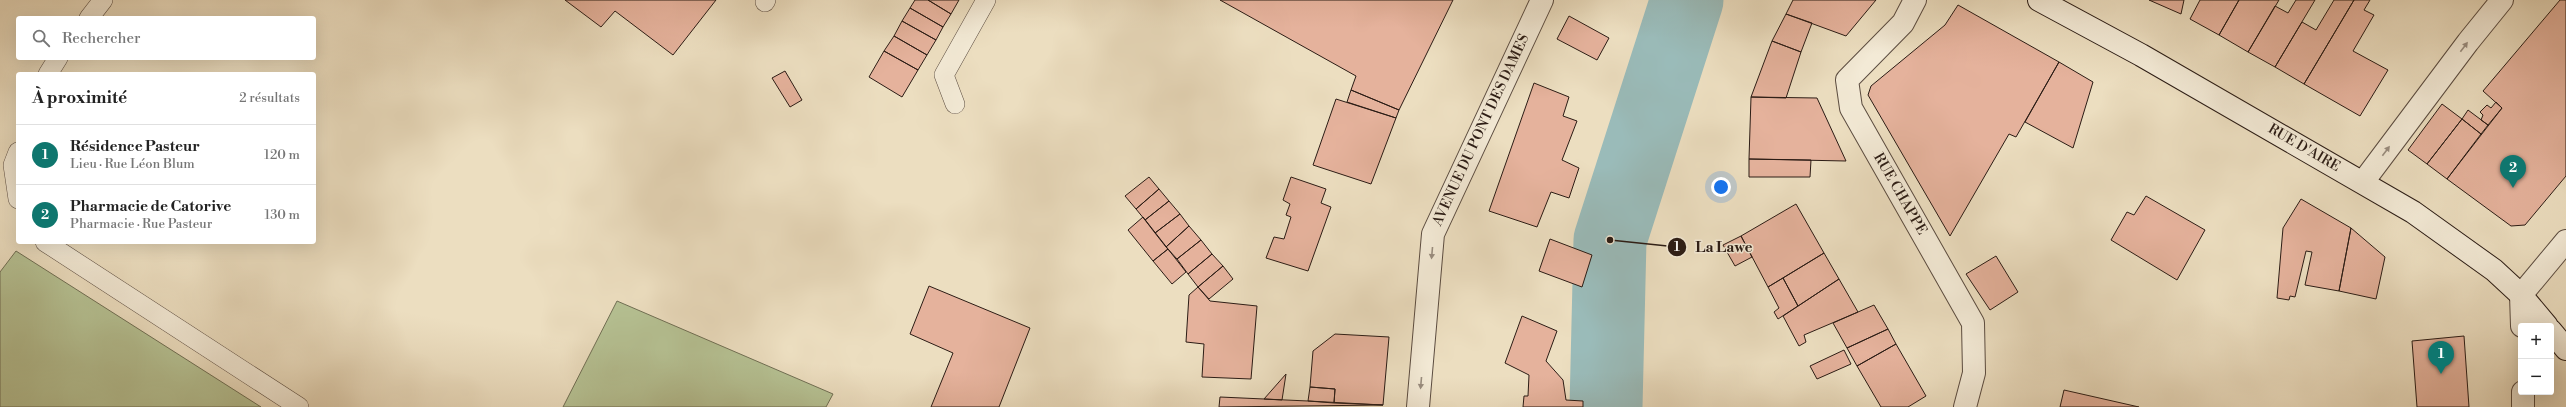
<!DOCTYPE html>
<html lang="fr">
<meta charset="utf-8">
<style>
body{margin:0;font-family:"Libre Bodoni",serif;background:#f2f2f2;color:#222}
.controls{position:absolute;right:12px;bottom:12px;display:grid;overflow:hidden;border-radius:4px;box-shadow:0 4px 16px #0002}
.controls button{width:36px;height:36px;display:grid;place-items:center;padding:0;border:0;border-bottom:1px solid #e0e0e0;background:#fff;color:#222;font:20px sans-serif}
.you{position:absolute;left:1721px;top:187px;width:14px;height:14px;margin:-10px;border:3px solid #fff;border-radius:50%;background:#1a73e8;box-shadow:0 0 0 6px #1a73e833}
.badge{display:grid;place-items:center;width:26px;height:26px;border-radius:50%;background:#0f766e;color:#fff;font-size:13px;font-weight:700}
.pin{position:absolute;translate:-50% -33px;filter:drop-shadow(0 1px 2px #0008)}
.pin::after{content:'';position:absolute;top:21px;width:14px;height:12px;background:inherit;clip-path:polygon(0 0,100% 0,50% 100%)}
.list{margin:0;padding:0;list-style:none}
h2{display:flex;justify-content:space-between;align-items:center;height:52px;margin:0;padding:0 16px;font-size:17px}
h2 small{font-size:13px;font-weight:400;color:#767676}
.list li{display:grid;grid-template-columns:26px 1fr auto;gap:12px;align-items:center;box-sizing:border-box;height:60px;padding:0 16px;border-top:1px solid #e0e0e0}
.list b{display:block;font-size:15px;white-space:nowrap}
.list p{margin:0;font-size:13px;white-space:nowrap;color:#767676}
.list em{font-size:13px;font-style:normal;color:#767676}
.icon{flex:none;width:22px;height:22px;fill:none;stroke:currentColor;stroke-width:2;stroke-linecap:round;stroke-linejoin:round}
.map{position:relative;flex:none;width:2566px;height:407px;overflow:hidden}
.search{position:absolute;background:#fff;box-shadow:0 4px 16px #0002;left:16px;top:16px;width:300px;height:44px;display:flex;align-items:center;gap:10px;box-sizing:border-box;padding:0 14px;border-radius:4px;color:#767676;font-size:15px}
.panel{position:absolute;background:#fff;box-shadow:0 4px 16px #0002;left:16px;top:72px;width:300px;height:172px;border-radius:4px}
.map>svg:first-child{display:block}
</style>
<div class="map">
<svg width="2566" height="407" viewBox="0 0 2566 407">
<rect width="100%" height="100%" fill="#ecdec0"/>
<filter id="stains"><feTurbulence type="fractalNoise" baseFrequency=".005" numOctaves="4"/><feColorMatrix values="0 0 0 0 .2 0 0 0 0 .09 0 0 0 0 .02 0 0 0 .5 -.17"/></filter>
<radialGradient id="worn" r=".72"><stop offset=".6" stop-color="#630" stop-opacity="0"/><stop offset="1" stop-color="#630" stop-opacity=".3"/></radialGradient>
<path fill="#b6c294" stroke="#706f54" d="M16,251l245,156h-261v-135z
M617,301l216,93 -7,13h-263z"/>
<g fill="none" stroke-linecap="round" stroke-linejoin="round">
<path stroke="#9abbb9" stroke-width="73" d="M1606,407l4,-167 77,-240"/>
</g>
<path fill="#e5b29c" stroke="#2b1c15" d="M565,0h151l-43,55 -58,-44 -14,16z
M915,0h13l23,14 -8,13 -33,-19z
M928,0h31l-8,14z
M1220,0h233l-54,110 -48,-20 5,-14z
M1793,0h83l-30,36 -60,-22z
M2149,0h35l-3,14z
M2200,0h39l-20,35 -29,-16z
M2239,0h40l-31,52 -29,-17z
M2296,0h19l-40,67 -27,-15 27,-46 13,7z
M2334,0h20l-50,84 -29,-17 27,-45 14,8z
M2354,0h16l-6,10 10,5 -21,36 35,19 -28,46 -56,-32z
M2560,0h6v176l-41,49 -14,1 -64,-47 55,-71 -19,-17z
M1958,5l101,57 -43,75 -7,-3 -59,102 -82,-141 3,-9 74,-61z
M910,8l33,19 -7,13 -34,-19z
M1786,14l26,9 -11,29 -29,-11z
M1569,16l40,22 -12,22 -40,-21z
M902,21l34,19 -9,15 -33,-19z
M894,36l33,19 -9,15 -34,-19z
M1772,41l29,11 -15,46 -35,-1z
M884,51l34,19 -16,27 -33,-20z
M2059,62l34,20 -20,66 -48,-26z
M785,71l17,29 -12,7 -18,-29z
M1534,83l35,14 -6,19 14,5 -15,39 17,8 -10,30 -18,-6 -14,35 -48,-16z
M1351,90l48,20 -3,8 -49,-16z
M1751,97l66,1 29,63 -97,-2z
M1336,99l60,19 -25,66 -58,-19z
M2496,102l6,6 -14,17 -7,-5 2,-5 -3,-3 7,-7 4,3z
M2442,104l20,15 -35,45 -19,-14z
M2468,110l20,15 -7,9 -19,-15z
M2462,119l19,15 -34,45 -20,-15z
M1749,159l62,1 -1,17h-61z
M1149,177l10,12 -23,20 -11,-13z
M1291,177l35,12 -5,14 10,4 -23,64 -42,-13 8,-21 10,2 7,-22 -5,-2 4,-11 -7,-4z
M1159,189l10,12 -24,19 -9,-11z
M2146,196l59,34 -28,50 -66,-40 16,-28 7,3z
M2301,199l50,29 -12,63 -34,-6 7,-33 -6,-1 -11,46 -5,-1 -1,4 -12,-2 6,-70z
M1169,201l11,13 -25,19 -10,-13z
M1796,204l28,49 -56,34 -27,-51z
M1180,214l9,12 -23,21 -11,-14z
M1143,217l25,32 -15,12 -25,-31z
M1189,226l12,14 -24,19 -11,-12z
M2351,228l34,29 -9,42 -37,-8z
M1741,236l11,21 -17,9 -12,-21z
M1550,239l42,16 -10,32 -43,-16z
M1201,240l11,14 -24,20 -11,-15z
M1168,249l18,23 -14,12 -19,-23z
M1824,253l15,26 -41,27 -15,-28z
M1212,254l11,12 -25,21 -10,-13z
M1996,256l22,36 -28,18 -24,-36z
M1223,266l10,13 -24,20 -11,-12z
M1783,278l15,28 -20,13 -4,-7 5,-4 -11,-21z
M1839,279l19,33 -54,23 2,7 -7,4 -16,-30z
M929,286l101,42 -31,79h-68l22,-54 -43,-19z
M1198,287l12,14 47,5 -6,73 -49,-2 2,-33 -18,-2 3,-47z
M1874,305l14,24 -41,19 -14,-25z
M1522,316l35,15 -11,30 17,19 3,20 17,1v6h-60l1,-11h4l1,-21 -24,-12z
M1888,329l8,15 -39,22 -10,-18z
M1335,334l54,3 -6,68 -49,-2 1,-14 -25,-2 3,-36z
M2464,336l5,71h-52l-5,-66z
M1896,344l30,52 -18,11h-27l-24,-41z
M1844,350l7,14 -34,15 -7,-13z
M1286,374l-4,26 -18,-1z
M1310,387l25,2 -1,14 -26,-2z
M2064,390l75,17h-79z
M1220,397l88,4 75,4 -164,2z"/>
<g fill="none" stroke-linecap="round" stroke-linejoin="round">
<g stroke="#5b4c40" stroke-width="20">
<path id="service" d="M765,2l1,-2
M89,18l14,-18
M48,74l10,-16
M955,104l-11,-29 42,-75
M18,152l-5,13 5,34
M45,242l254,165"/>
</g>
<g stroke="#5b4c40" stroke-width="24">
<path id="minor" d="M1915,0l-12,23 -56,57 4,28 122,215 1,50 -9,34
M2363,182l105,-140 34,-42
M2521,295l45,-54"/>
</g>
<g stroke="#5b4c40" stroke-width="24">
<path id="tertiary" d="M2521,295l1,31
M2523,392v15
M1418,407l15,-173 109,-234"/>
</g>
<g stroke="#2b1c15" stroke-width="24">
<path id="secondary" d="M2039,0l102,55 272,157 81,58 27,25 26,31
M2551,331l15,18"/>
</g>
<use href="#service" stroke="#f3ead6" stroke-width="19"/>
<use href="#minor" stroke="#f3ead6" stroke-width="22"/>
<use href="#tertiary" stroke="#f3ead6" stroke-width="22"/>
<use href="#secondary" stroke="#f3ead6" stroke-width="22"/>
</g>
<defs><path id="oneway-solid" d="M-6-.8H1V-3.2L6.5 0L1 3.2V.8H-6Z"/></defs>
<g fill="#998d7f">
<use href="#oneway-solid" transform="translate(2464 47) rotate(-53)"/>
<use href="#oneway-solid" transform="translate(2386 151) rotate(-53)"/>
<use href="#oneway-solid" transform="translate(1432 253) rotate(95)"/>
<use href="#oneway-solid" transform="translate(1421 383) rotate(95)"/>
</g>
<g text-anchor="middle" dominant-baseline="central" stroke-width="3" stroke-linejoin="round" paint-order="stroke">
<g font-size="14" fill="#2b1c15" stroke="#f3ead6">
<text transform="translate(1481 130) rotate(-65)">AVENUE DU PONT DES DAMES</text>
<text transform="translate(2304 148) rotate(30)">RUE D'AIRE</text>
<text transform="translate(1900 194) rotate(60)">RUE CHAPPE</text>
</g>
</g>
<path fill="none" stroke="#2b1c15" stroke-width="1.5" d="M1610 240L1677 247"/>
<g fill="#2b1c15" stroke="#f3ead6" stroke-width="1.5">
<circle cx="1610" cy="240" r="4"/>
<circle cx="1677" cy="247" r="10"/>
</g>
<g font-size="12" text-anchor="middle" font-weight="bold" fill="#fff">
<text x="1677" y="251">1</text>
</g>
<g font-size="15" text-anchor="middle" font-weight="bold" fill="#2b1c15" stroke="#f3ead6" stroke-width="3" stroke-linejoin="round" paint-order="stroke">
<text x="1724" y="252">La Lawe</text>
</g>
<rect width="100%" height="100%" filter="url(#stains)"/>
<rect width="100%" height="100%" fill="url(#worn)"/>
</svg>
<div class="controls">
<button>+</button>
<button>−</button>
</div>
<div class="you"></div>
<div class="pin badge" style="left:2441px;top:374px">1</div>
<div class="pin badge" style="left:2513px;top:188px">2</div>
<div class="search"><svg class="icon" aria-label="search" viewBox="0 0 24 24"><circle cx="10" cy="10" r="6"/><path d="M15 15l6 6"/></svg>Rechercher</div>
<section class="panel">
<h2>À proximité<small>2 résultats</small></h2>
<ul class="list">
<li><span class="badge">1</span><div><b>Résidence Pasteur</b><p>Lieu · Rue Léon Blum</p></div><em>120 m</em></li>
<li><span class="badge">2</span><div><b>Pharmacie de Catorive</b><p>Pharmacie · Rue Pasteur</p></div><em>130 m</em></li>
</ul>
</section>
</div>
